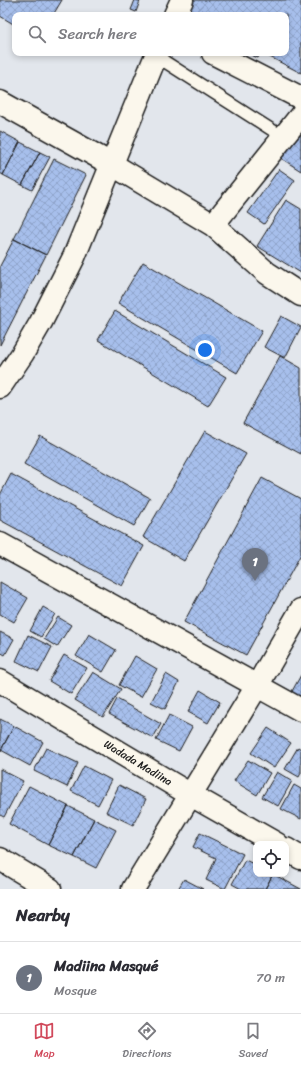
<!DOCTYPE html>
<meta charset="utf-8">
<style>
body{margin:0;font-family:Sriracha,sans-serif;background:#f2f2f3;color:#2b2b33}
.controls{position:absolute;right:12px;bottom:12px;display:grid;overflow:hidden;border-radius:8px;box-shadow:0 2px 6px #0003}
.controls button{width:36px;height:36px;display:grid;place-items:center;padding:0;border:0;border-bottom:1px solid #e1e1e2;background:#fff;color:#2b2b33;font:20px sans-serif}
.you{position:absolute;left:205px;top:350px;width:14px;height:14px;margin:-10px;border:3px solid #fff;border-radius:50%;background:#1a73e8;box-shadow:0 0 0 6px #1a73e833}
.badge{display:grid;place-items:center;width:26px;height:26px;border-radius:50%;background:#d1495b;color:#fff;font-size:13px;font-weight:700}
.pin{position:absolute;translate:-50% -33px;filter:drop-shadow(0 1px 2px #0008)}
.pin::after{content:'';position:absolute;top:21px;width:14px;height:12px;background:inherit;clip-path:polygon(0 0,100% 0,50% 100%)}
.list{margin:0;padding:0;list-style:none}
h2{display:flex;justify-content:space-between;align-items:center;height:52px;margin:0;padding:0 16px;font-size:17px}
h2 small{font-size:13px;font-weight:400;color:#7c7c81}
.list li{display:grid;grid-template-columns:26px 1fr auto;gap:12px;align-items:center;box-sizing:border-box;height:72px;padding:0 16px;border-top:1px solid #e1e1e2}
.list b{display:block;font-size:15px;white-space:nowrap}
.list p{margin:0;font-size:13px;white-space:nowrap;color:#7c7c81}
.list em{font-size:13px;font-style:normal;color:#7c7c81}
.icon{flex:none;width:22px;height:22px;fill:none;stroke:currentColor;stroke-width:2;stroke-linecap:round;stroke-linejoin:round}
.map{position:relative;flex:none;width:301px;height:889px;overflow:hidden}
.search{position:absolute;background:#fff;box-shadow:0 2px 6px #0003;left:12px;right:12px;top:12px;height:44px;display:flex;align-items:center;gap:10px;box-sizing:border-box;padding:0 14px;border-radius:8px;color:#7c7c81;font-size:15px}
.sheet{height:124px;background:#fff}
nav{display:flex;justify-content:space-around;align-items:center;box-sizing:border-box;height:56px;border-top:1px solid #e1e1e2;background:#fff;font-size:11px;color:#7c7c81}
nav a{display:grid;justify-items:center;gap:2px}
nav .on{color:#d1495b}
.map>svg:first-child{display:block}
</style>
<div class="map">
<svg width="301" height="889" viewBox="0 0 301 889">
<defs>
<pattern id="building-cross-hatch" width="8" height="8" patternUnits="userSpaceOnUse"><rect width="8" height="8" fill="#a7bfec"/><path d="M0 0l8 8M0 8l8-8" fill="none" stroke="#8fa4ca"/></pattern>
</defs>
<rect width="100%" height="100%" fill="#e2e6ec"/>
<filter id="ink" filterUnits="userSpaceOnUse"><feTurbulence type="fractalNoise" baseFrequency=".025" numOctaves="2"/><feDisplacementMap in="SourceGraphic" scale="8" xChannelSelector="R" yChannelSelector="G"/><feConvolveMatrix kernelMatrix="1 2 1 2 8 2 1 2 1" color-interpolation-filters="sRGB"/></filter>
<g filter="url(#ink)">
<path fill="url(#building-cross-hatch)" stroke="#1c1c1c" d="M0,0h62l-9,15h-38v10l-15,-9z
M135,0l5,1 -4,11 -5,-2z
M189,0h112v73l-39,-20h24v-38h-101z
M246,53h14l-2,5z
M295,130l6,3v38l-22,-14z
M0,131l20,11 -17,33 -3,-2z
M20,142l20,10 -18,33 -19,-10z
M40,152l10,5 -18,33 -10,-5z
M54,159l32,16 -40,80 -32,-16z
M279,169l16,11 -31,44 -16,-11z
M286,200l15,9v64l-44,-27z
M14,239l32,16 -46,90v-79z
M143,262l119,69 -25,42 -119,-70z
M115,311l111,66 -18,29 -110,-66z
M281,316l20,11 -16,31 -21,-11z
M280,356l21,12v86l-58,-31z
M205,431l41,23 -62,107 -41,-24z
M40,436l110,62 -16,28 -110,-62z
M11,474l133,72 -22,40 -122,-66v-25z
M262,478l39,21v55l-55,101 -62,-33z
M0,582l28,16 -14,24 -14,-8z
M43,607l12,7 -14,23 -11,-6z
M58,617l13,8 -14,22 -13,-8z
M0,632l14,7 -9,16 -5,-3z
M89,634l27,16 -13,22 -27,-16z
M28,635l24,12 -13,25 -23,-11z
M64,655l23,13 -16,26 -22,-13z
M135,656l22,13 -16,28 -22,-12z
M93,672l28,17 -18,28 -28,-17z
M166,674l13,8 -14,27 -14,-7z
M301,675v23l-10,-5z
M200,690l20,12 -12,21 -20,-11z
M117,699l44,25 -8,14 -44,-24z
M169,715l23,12 -13,24 -23,-11z
M0,719l14,7 -13,24h-1z
M14,726l29,16 -13,24 -29,-16z
M268,728l23,15 -17,25 -23,-15z
M298,747l3,2v24l-2,4 -14,-8z
M46,748l32,15 -11,24 -33,-16z
M248,760l22,13 -13,22 -23,-14z
M84,766l27,14 -13,25 -27,-14z
M0,769l23,12 -19,36 -4,-2z
M277,772l15,9 -14,25 -16,-9z
M119,785l27,14 -13,26 -27,-13z
M294,785l7,4v30l-20,-10z
M29,786l39,20 -20,39 -39,-21z
M68,806l26,13 -20,38 -26,-12z
M94,819l22,11 -20,38 -22,-11z
M200,833l43,21 -18,35 -19,-9 10,-22 -23,-11z
M245,860l11,5v9h17l-8,15h-24l-9,-5z
M273,874l28,15h-36z
M184,879l19,10h-25z"/>
<g fill="none" stroke-linecap="round" stroke-linejoin="round">
<g stroke="#1c1c1c" stroke-width="14">
<path id="lane" d="M156,56l127,81"/>
</g>
<g stroke="#1c1c1c" stroke-width="25">
<path id="street" d="M213,53l88,45
M0,102l113,63 100,60 54,48 34,22
M213,225l88,-110
M0,544l301,166
M0,681l191,114 86,49
M286,849l15,9
M0,859l50,30
M133,889l124,-203 44,-76"/>
</g>
<g stroke="#1c1c1c" stroke-width="25">
<path id="secondary" d="M175,15l7,-15
M0,387l23,-34 18,-31 33,-65 83,-204"/>
</g>
<use href="#lane" stroke="#fbf7ec" stroke-width="11"/>
<use href="#street" stroke="#fbf7ec" stroke-width="22"/>
<use href="#secondary" stroke="#fbf7ec" stroke-width="22"/>
</g>
</g>
<g text-anchor="middle" dominant-baseline="central" stroke-width="3" stroke-linejoin="round" paint-order="stroke">
<g font-size="11" fill="#1c1c1c" stroke="#fbf7ec">
<text transform="translate(138 763) rotate(31)">Wadada Madiina</text>
</g>
</g>
</svg>
<div class="controls">
<button><svg class="icon" aria-label="locate" viewBox="0 0 24 24"><circle cx="12" cy="12" r="6"/><path d="M12 2v4M12 18v4M2 12h4M18 12h4"/></svg></button>
</div>
<div class="you"></div>
<div class="pin badge" style="left:255px;top:581px;background:#6b7280">1</div>
<div class="search"><svg class="icon" aria-label="search" viewBox="0 0 24 24"><circle cx="10" cy="10" r="6"/><path d="M15 15l6 6"/></svg>Search here</div>
</div>
<section class="sheet">
<h2>Nearby<small></small></h2>
<ul class="list">
<li><span class="badge" style="background:#6b7280">1</span><div><b>Madiina Masqué</b><p>Mosque</p></div><em>70 m</em></li>
</ul>
</section>
<nav>
<a class="on"><svg class="icon" aria-label="map" viewBox="0 0 24 24"><path d="M3 6l6-2 6 2 6-2v14l-6 2-6-2-6 2zM9 4v14M15 6v14"/></svg>Map</a>
<a><svg class="icon" aria-label="directions" viewBox="0 0 24 24"><path d="M12 3l9 9-9 9-9-9zM9 14v-3h6M13 9l2 2-2 2"/></svg>Directions</a>
<a><svg class="icon" aria-label="saved" viewBox="0 0 24 24"><path d="M7 4h10v16l-5-4-5 4z"/></svg>Saved</a>
</nav>
